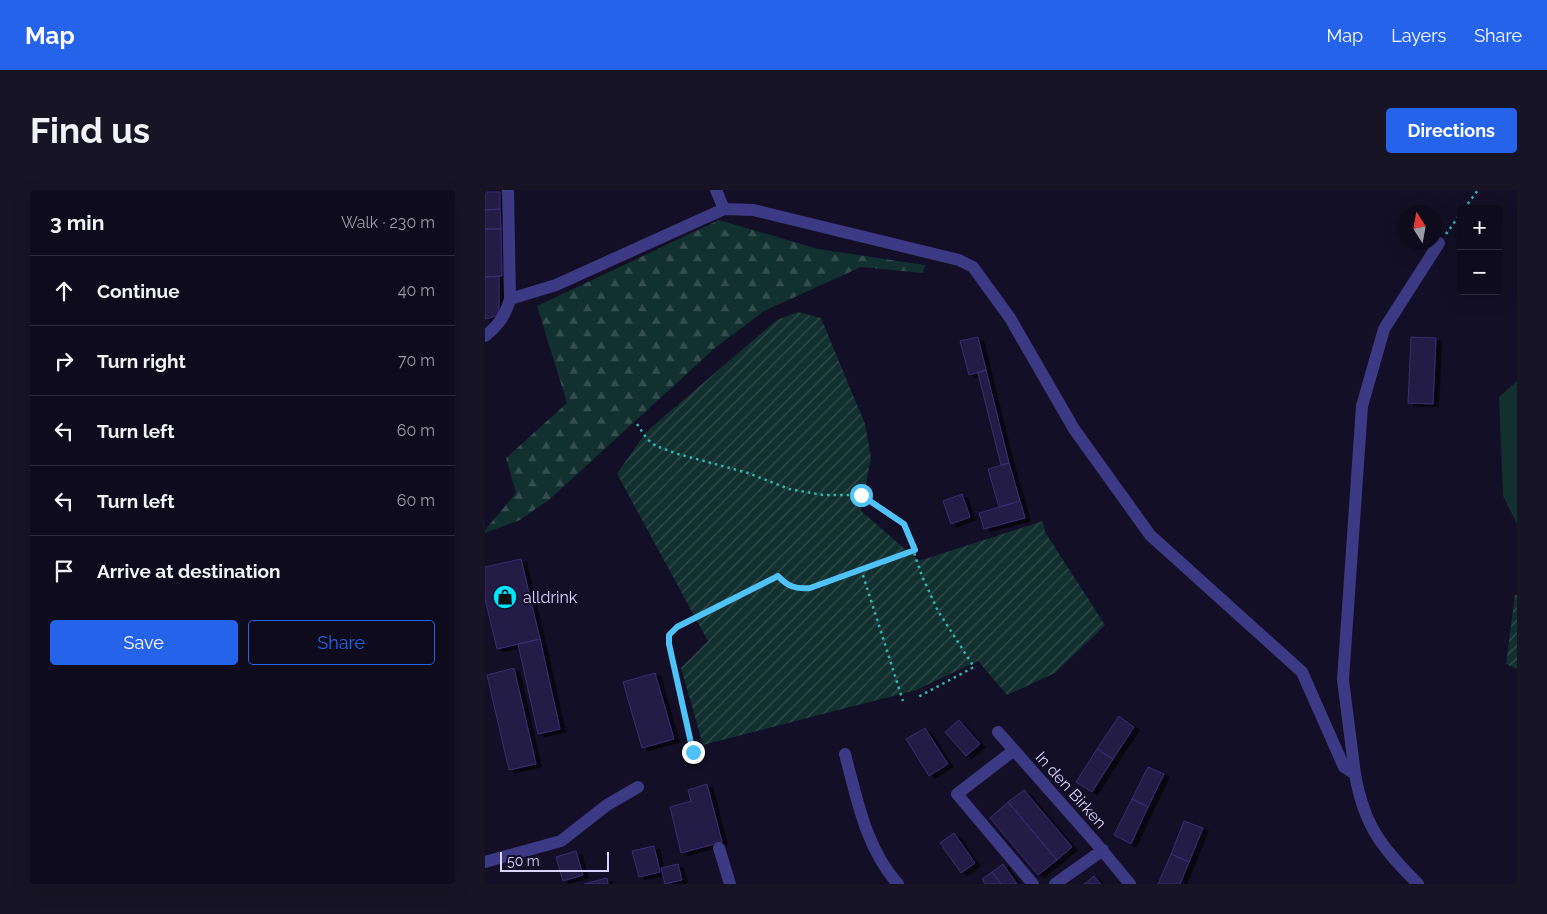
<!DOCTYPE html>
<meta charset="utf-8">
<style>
body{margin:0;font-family:Raleway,sans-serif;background:#171425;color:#f1f3f6}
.controls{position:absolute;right:15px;top:15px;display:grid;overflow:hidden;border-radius:5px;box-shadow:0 5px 20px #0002}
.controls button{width:45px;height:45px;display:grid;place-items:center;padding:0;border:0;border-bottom:1px solid #2e2b3b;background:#0e0b1c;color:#f1f3f6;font:25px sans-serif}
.compass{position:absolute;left:912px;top:15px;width:45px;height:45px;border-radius:50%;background:#0e0b1c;box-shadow:0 5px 20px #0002;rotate:349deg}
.scale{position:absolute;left:15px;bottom:12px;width:109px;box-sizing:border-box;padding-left:5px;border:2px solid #d9d4ff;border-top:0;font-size:14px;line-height:18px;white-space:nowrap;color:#d9d4ff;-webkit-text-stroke:4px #130f26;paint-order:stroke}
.stop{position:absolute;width:15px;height:15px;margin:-11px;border:4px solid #4fc3f7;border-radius:50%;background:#fff}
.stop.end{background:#4fc3f7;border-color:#fff;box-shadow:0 1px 5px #0008}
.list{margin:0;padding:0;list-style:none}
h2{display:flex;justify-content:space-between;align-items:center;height:65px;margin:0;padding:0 20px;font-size:21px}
h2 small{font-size:16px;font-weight:400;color:#9b9ba3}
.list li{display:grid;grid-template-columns:32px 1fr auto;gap:15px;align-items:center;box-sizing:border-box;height:70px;padding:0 20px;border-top:1px solid #2e2b3b}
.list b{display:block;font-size:19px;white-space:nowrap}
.list em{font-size:16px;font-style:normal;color:#9b9ba3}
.actions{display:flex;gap:10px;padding:15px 20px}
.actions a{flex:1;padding:11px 0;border:1px solid #2563eb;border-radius:5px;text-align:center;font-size:18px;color:#2563eb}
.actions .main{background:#2563eb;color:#fff}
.icon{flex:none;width:28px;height:28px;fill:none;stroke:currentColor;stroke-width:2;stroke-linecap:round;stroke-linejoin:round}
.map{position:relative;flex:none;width:1032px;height:694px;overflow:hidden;border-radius:5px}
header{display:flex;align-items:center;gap:30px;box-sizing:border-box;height:70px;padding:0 25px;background:#2563eb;color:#fff}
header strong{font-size:24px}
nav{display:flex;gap:28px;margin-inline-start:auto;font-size:18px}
.intro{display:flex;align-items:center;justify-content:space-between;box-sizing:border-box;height:120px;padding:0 30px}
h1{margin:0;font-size:35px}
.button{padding:12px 22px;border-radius:5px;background:#2563eb;color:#fff;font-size:18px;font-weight:700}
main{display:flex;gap:30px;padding:0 30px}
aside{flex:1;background:#0e0b1c;border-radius:5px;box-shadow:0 5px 20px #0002}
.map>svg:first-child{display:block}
</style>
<header>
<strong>Map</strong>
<nav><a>Map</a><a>Layers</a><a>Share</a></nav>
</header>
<div class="intro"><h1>Find us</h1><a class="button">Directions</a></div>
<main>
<aside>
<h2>3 min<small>Walk · 230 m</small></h2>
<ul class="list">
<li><svg class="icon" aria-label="ahead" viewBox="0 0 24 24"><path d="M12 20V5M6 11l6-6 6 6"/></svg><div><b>Continue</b></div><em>40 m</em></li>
<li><svg class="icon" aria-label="right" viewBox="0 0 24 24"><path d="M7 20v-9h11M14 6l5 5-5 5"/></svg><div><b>Turn right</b></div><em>70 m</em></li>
<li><svg class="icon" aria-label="left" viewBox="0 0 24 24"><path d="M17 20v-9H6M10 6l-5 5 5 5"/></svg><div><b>Turn left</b></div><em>60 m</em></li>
<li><svg class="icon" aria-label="left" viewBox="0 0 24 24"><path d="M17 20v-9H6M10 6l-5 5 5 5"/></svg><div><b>Turn left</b></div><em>60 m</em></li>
<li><svg class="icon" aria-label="arrive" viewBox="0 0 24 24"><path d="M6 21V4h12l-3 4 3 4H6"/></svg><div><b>Arrive at destination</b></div></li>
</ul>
<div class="actions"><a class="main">Save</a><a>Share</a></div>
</aside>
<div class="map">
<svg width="1032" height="694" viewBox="0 0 1032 694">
<defs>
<pattern id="forest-firs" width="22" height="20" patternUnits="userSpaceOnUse" patternTransform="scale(1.25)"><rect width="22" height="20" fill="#12302f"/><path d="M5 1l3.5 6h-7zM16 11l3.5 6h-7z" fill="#344d4e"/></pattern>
<pattern id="garden-furrows" width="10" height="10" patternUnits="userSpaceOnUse" patternTransform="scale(1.25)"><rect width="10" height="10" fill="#12302f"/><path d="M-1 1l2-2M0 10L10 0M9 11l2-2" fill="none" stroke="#344d4e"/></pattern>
<filter id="shadow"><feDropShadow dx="5.5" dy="3" stdDeviation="0" flood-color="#0009"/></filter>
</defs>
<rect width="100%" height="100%" fill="#130f26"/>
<path fill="#12302f" d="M1032,191v143l-14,-28 -4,-99z"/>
<path fill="url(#forest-firs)" d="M234,30l99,29 107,16 -2,8 -62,-6 -97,44 -49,37 -165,151 -30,21 -35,13v-3l31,-37 -10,-35 61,-55 -30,-97z"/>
<path fill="url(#garden-furrows)" d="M313,122l23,6 44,106 6,33 -10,54 58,50 124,-40 2,11 60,93 -50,48 -48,22 -29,-34 -62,29 -213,55 -22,-77 27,-27 -91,-167 29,-42 131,-112z
M1030,405h2v74l-11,-5z"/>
<path fill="#241b47" stroke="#3b2d73" filter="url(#shadow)" d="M0,2h15v17l-15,1z
M15,19l1,20h-16v-19z
M0,39h16l1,47 -17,1z
M14,86v34l-3,6 -11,3v-42z
M493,147l8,33 -17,5 -9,-34z
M926,147l25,1 -3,66 -25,-1z
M501,180l23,93 -8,2 -23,-92z
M524,273l11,38 -21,6 -11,-38z
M477,304l8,23 -19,7 -8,-23z
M535,311l5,17 -41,11 -5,-16z
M36,369l19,80 -43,10 -12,-50v-32z
M55,449l20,90 -22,5 -20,-90z
M29,478l22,96 -27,6 -22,-95z
M170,483l19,66 -32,9 -19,-66z
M634,526l15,11 -21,32 -16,-10z
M474,530l21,24 -14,12 -21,-24z
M440,538l23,36 -19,12 -23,-37z
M612,559l16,10 -21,33 -16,-10z
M663,577l16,7 -16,33 -16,-8z
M222,594l15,58 -41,11 -11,-46 21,-6 -3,-11z
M539,600l48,57 -15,13 -49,-58z
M647,609l16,8 -17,37 -17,-9z
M523,612l49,58 -19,15 -48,-57z
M699,631l19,7 -14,34 -18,-8z
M469,643l21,30 -14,10 -21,-30z
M169,656l6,26 -21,5 -7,-26z
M91,661l7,24 -20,6 -7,-24z
M686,664l18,8 -9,22h-22z
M193,674l4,16 -17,4 -4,-16z
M518,674l14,20h-16l-9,-12z
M507,682l9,12h-16l-3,-5z
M609,686l7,8h-17z
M122,688l1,6h-24z"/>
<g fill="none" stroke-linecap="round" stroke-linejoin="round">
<path stroke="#2fb8b0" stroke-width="2.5" stroke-dasharray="2.5 4" stroke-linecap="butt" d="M979,19l14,-19
M961,44l15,-21
M152,234l10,15 9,7 22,8 70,19 41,16 34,6h38l18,10 25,19 18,52 16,35 36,56 -56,30
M376,379l42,132
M208,562l-24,-108v-9l8,-8 101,-50c10,10 18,12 32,11l104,-38"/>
<path stroke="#3d3a85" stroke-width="12" d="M231,0l8,19
M25,109l46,-14 168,-76 29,1 206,50 14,7 37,51 64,111 76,106 152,137 42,95 11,7c9,52 27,74 63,110
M0,146c14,-11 20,-20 25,-37l-2,-109
M513,542l98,111 34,41
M528,561l-56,43 76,90
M360,564c12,45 21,95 53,130
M870,584l-12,-94 19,-274 22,-77 55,-86
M234,658l11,36
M0,672l76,-21 46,-36 31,-18
M570,694l48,-34"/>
</g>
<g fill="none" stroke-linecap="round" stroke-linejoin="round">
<path stroke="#4fc3f7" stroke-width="6" d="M208,562l-24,-108v-9l8,-8 101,-51c10,11 18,13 32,12l105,-38 -11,-26 -43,-29"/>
</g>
<defs>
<g id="shop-disc" transform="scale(1.25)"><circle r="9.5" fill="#00e5ff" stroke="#130f26"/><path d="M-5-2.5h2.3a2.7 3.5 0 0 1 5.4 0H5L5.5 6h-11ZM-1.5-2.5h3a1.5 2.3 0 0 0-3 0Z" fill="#111"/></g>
</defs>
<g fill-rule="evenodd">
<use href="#shop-disc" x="20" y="407"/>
</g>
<g text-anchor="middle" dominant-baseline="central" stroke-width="4" stroke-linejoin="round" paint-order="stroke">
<g font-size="16" fill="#d9d4ff" stroke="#130f26" text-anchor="start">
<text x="38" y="407">alldrink</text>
</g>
<g font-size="16" fill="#d9d4ff" stroke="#130f26">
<text transform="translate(586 600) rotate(48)">In den Birken</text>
</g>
</g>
</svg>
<div class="controls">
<button>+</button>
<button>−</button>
</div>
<svg class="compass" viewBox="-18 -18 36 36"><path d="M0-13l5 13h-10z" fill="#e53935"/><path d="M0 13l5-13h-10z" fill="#9b9ba3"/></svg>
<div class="scale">50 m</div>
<div class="stop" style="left:376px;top:305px"></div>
<div class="stop end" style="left:208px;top:562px"></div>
</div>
</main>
